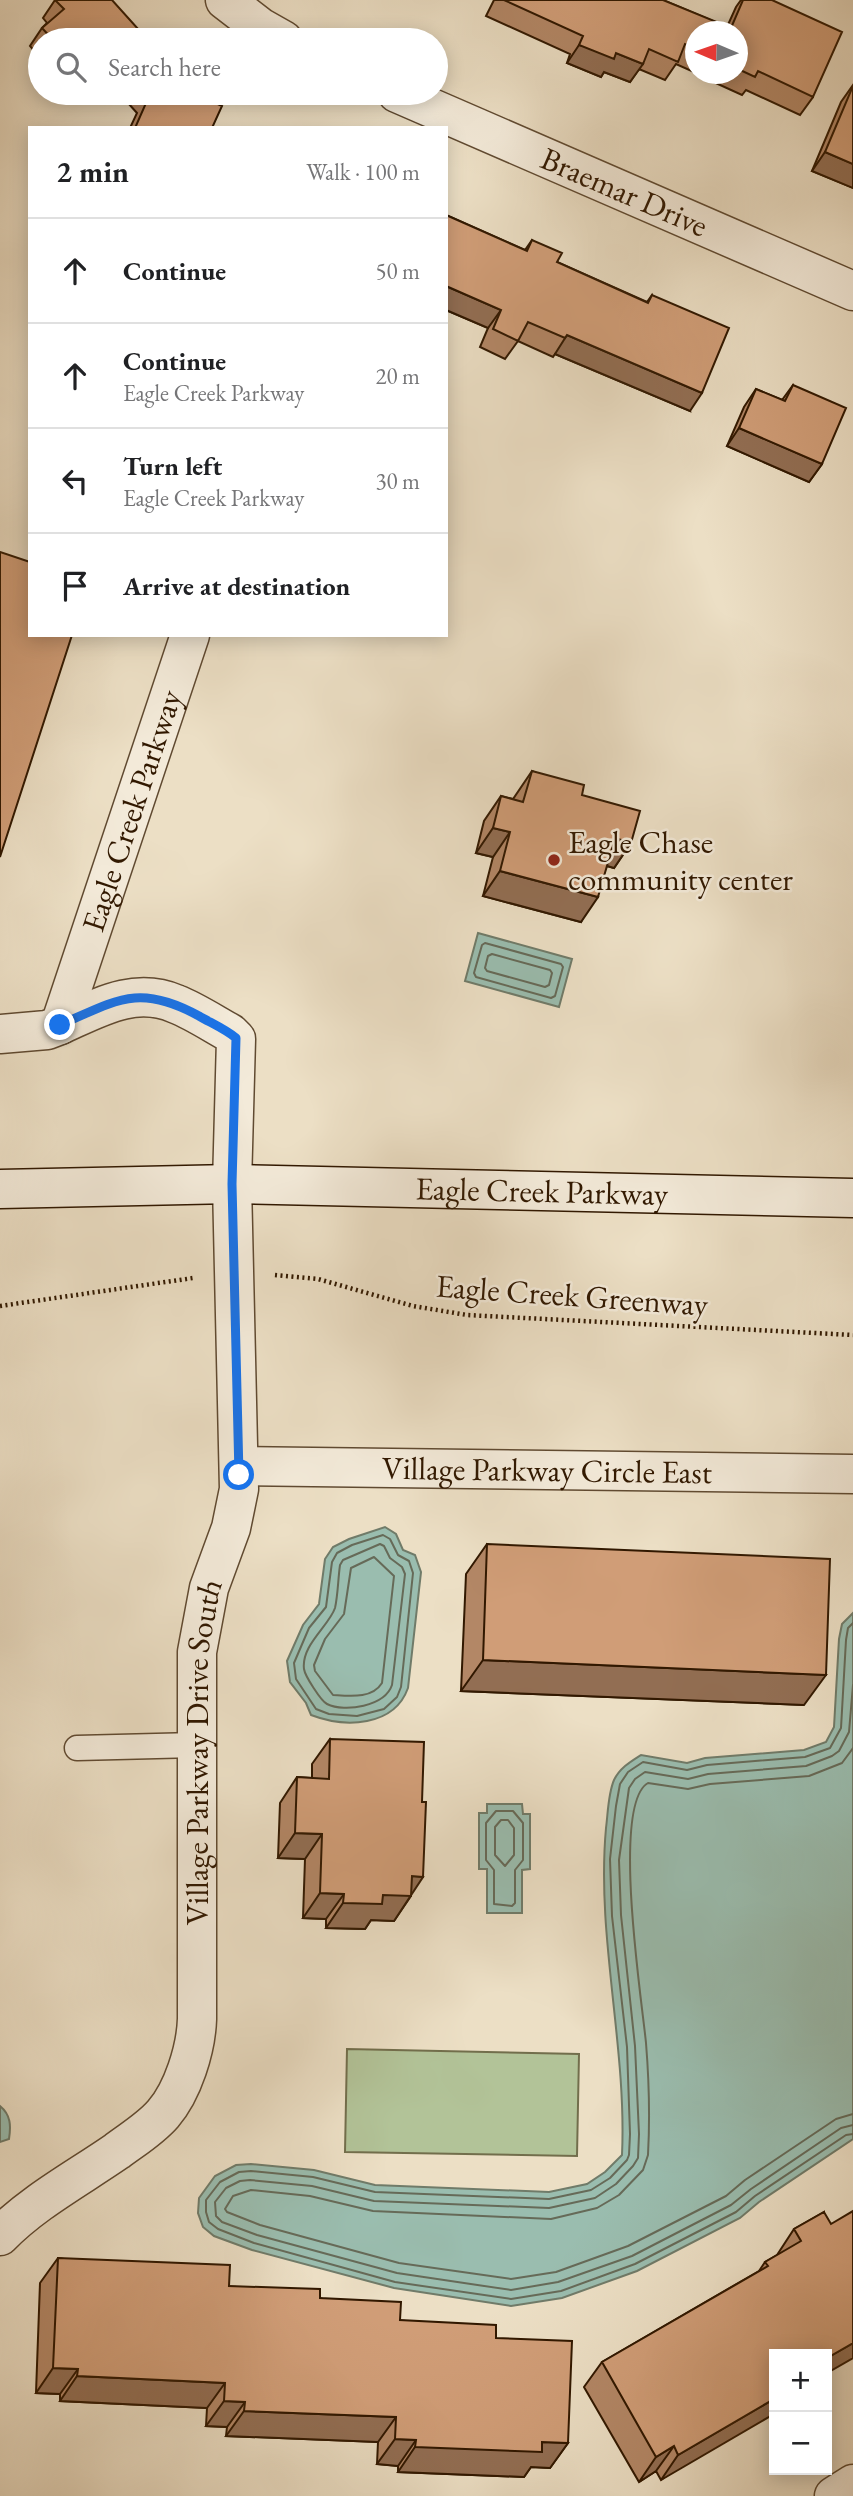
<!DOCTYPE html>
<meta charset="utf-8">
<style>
body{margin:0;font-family:"EB Garamond",serif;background:#f6f6f6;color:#202124}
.controls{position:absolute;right:21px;bottom:21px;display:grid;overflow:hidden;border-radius:0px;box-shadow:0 4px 18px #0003}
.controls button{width:63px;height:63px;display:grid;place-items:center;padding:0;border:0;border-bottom:2px solid #e0e0e0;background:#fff;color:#202124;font:35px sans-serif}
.compass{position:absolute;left:685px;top:21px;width:63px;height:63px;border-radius:50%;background:#fff;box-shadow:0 4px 18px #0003;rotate:272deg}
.stop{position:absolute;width:21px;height:21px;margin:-16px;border:5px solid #1a73e8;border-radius:50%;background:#fff}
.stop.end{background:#1a73e8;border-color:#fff;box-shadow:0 2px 7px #0008}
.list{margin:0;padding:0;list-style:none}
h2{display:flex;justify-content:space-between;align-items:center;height:91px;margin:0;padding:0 28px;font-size:30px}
h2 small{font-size:23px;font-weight:400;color:#757577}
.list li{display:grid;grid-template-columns:46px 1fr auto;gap:21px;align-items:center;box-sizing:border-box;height:105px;padding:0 28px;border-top:2px solid #e0e0e0}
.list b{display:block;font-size:26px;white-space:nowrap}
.list p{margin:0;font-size:23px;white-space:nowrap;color:#757577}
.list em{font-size:23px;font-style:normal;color:#757577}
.icon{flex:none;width:38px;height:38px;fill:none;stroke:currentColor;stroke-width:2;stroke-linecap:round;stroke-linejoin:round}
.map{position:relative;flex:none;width:853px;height:2496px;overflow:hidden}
.search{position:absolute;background:#fff;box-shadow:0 4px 18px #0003;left:28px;top:28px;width:420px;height:77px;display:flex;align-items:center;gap:18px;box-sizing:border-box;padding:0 24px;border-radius:38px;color:#757577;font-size:26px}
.panel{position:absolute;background:#fff;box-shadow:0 4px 18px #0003;left:28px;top:126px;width:420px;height:511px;border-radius:0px}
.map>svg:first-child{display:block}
</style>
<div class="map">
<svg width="853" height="2496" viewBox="0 0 853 2496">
<rect width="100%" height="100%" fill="#ecdfc5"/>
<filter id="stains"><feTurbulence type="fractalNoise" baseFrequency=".00286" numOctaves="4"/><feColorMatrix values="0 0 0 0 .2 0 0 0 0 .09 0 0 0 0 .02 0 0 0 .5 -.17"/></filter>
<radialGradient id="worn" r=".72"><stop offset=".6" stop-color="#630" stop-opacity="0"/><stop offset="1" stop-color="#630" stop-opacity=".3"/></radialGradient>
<path fill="#b2c398" stroke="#726e4c" stroke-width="2" d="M347,2049l232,5 -2,102 -232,-4z"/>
<path fill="#9abdaf" stroke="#707b69" stroke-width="2" d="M478,933l94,26 -13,48 -94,-26z
M385,1527l11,7 7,16 12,5 6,17 -13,116c-14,39 -63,40 -97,27l-5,-12 -16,-21 -3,-21 16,-36 16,-21 6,-45 8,-12 16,-8z
M853,1613v526l-94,63 -19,16 -103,53 -75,27 -51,8 -117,-18 -142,-38 -38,-14 -11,-9 -5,-14 1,-15 16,-22 21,-11 15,-1 63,6 61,15 174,7 38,-8 18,-12 17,-17c5,-109 -26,-218 -16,-327 2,-15 2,-34 8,-48 6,-12 16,-18 27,-25l46,8 18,-5 99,-8 22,-8 8,-15 5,-88 3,-15z
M487,1804h35l1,10h7v55l-8,1v43h-35v-44h-8v-56h8z
M0,2106c11,9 11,20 9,33l-9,3z"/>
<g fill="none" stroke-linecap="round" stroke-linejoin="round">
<path stroke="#666a58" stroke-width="2" d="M485,943l76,21 2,3 -8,29 -4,2 -75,-21 -2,-4 8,-28z
M492,954l58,16 2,3 -3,12 -4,2 -58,-16 -2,-3 3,-12z
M383,1535l7,4 8,16 11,6 4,12 -12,114 -4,10 -13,12 -27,7 -28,-2 -13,-5 -20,-30 -2,-16 15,-35 17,-21 6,-45 5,-9 15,-8z
M380,1544l4,2 6,12 12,9 3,7 -13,111c-7,21 -47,28 -65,19 -6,-3 -22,-28 -23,-35 -3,-24 25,-43 31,-61 3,-13 3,-29 5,-43l3,-5z
M374,1557l20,19 -12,107c-10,16 -32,13 -49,12l-18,-24 -1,-6 11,-26 19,-25 7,-46z
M853,1623l-5,5 -2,12 -5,88 -11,20 -25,9 -98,8 -20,5 -44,-8 -15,10 -8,12 -4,22 -6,53 2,57 15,131 3,87 -1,21 -2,5 -17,18 -19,12 -42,9 -174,-7 -62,-15 -62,-6 -12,1 -19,10 -14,18v12l3,10 9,7 36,14 141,39 116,17 50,-8 74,-27 101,-52 19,-16 91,-61 7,-1
M853,1685l-4,47 -10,19 -7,5 -26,10 -98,8 -20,5 -43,-7 -10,7 -6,9 -10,72 2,55 14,131 4,88 -1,24 -5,8 -17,18 -21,14 -46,10 -175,-7 -62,-15 -62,-6 -10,1 -14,7 -11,14 1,14 6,6 35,13 140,38 114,17 47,-8 74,-26 99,-51 20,-16 90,-61 12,-3
M853,1748l-11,15 -33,13 -99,8 -22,5 -40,-6c-37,21 -6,218 -2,260 3,37 4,75 2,112l-5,15 -24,25 -22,13 -46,11 -178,-8 -63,-15 -59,-6 -18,6 -8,13 2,3 33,13 139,38 112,16 45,-7 72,-26 98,-50 19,-16 91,-61 17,-5
M496,1811h17l10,12v37l-8,10v33l-3,3 -18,-2v-34l-8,-10v-37z
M501,1820h7l6,8v27l-9,11 -10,-11v-28z"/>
<g stroke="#604a31" stroke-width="27">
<path id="service" d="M77,1748l119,-3"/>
</g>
<g stroke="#604a31" stroke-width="41">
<g id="minor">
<path d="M225,0l35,27 23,13"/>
<path id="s1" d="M397,93l456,198"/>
<path id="s2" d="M0,1034l47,-4 13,-5 130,-390"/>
<path id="s3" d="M239,1466l614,8"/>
<path id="s4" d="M0,2236c33,-34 78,-58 117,-85 16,-12 33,-22 46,-37 20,-23 33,-65 34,-95v-367l12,-64 22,-60 8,-39 -7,-305 4,-145 -6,-6c-18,-10 -36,-22 -54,-29 -42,-18 -78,4 -116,21"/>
<path d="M834,2496l19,-12"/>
</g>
</g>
<g stroke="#311800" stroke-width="41">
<g id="secondary">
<path id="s5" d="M0,1189l232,-5 621,14"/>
</g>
</g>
<path stroke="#311800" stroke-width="4.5" stroke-dasharray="2 3.5" stroke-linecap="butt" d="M275,1275l43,4 95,27 54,9 386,20
M0,1306l193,-28"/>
<use href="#service" stroke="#f3ead9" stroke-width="24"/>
<use href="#minor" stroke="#f3ead9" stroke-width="38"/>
<use href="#secondary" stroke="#f3ead9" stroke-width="38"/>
</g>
<path fill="#b38766" stroke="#311800" stroke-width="2" d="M55,0l93,40h-108v18l-10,-12 12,-18 5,-5 -4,-5z
M494,0h169l64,27 9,-20 5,-7h31l41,97 -13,18 -54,-25 -4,5 -46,-21h42v-42h-42v41l-20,-9 -11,16 -26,-11 -9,13 -26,-10 -3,5 -34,-14 3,-9 -84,-38z
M853,85v103l-41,-17 29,-69z
M119,93h77l16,35h-82l7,-15z
M446,215l79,35 7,-10 25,22 90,40 5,-7 38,116 -135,-57 -2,3 -35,-16 -13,18 -25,-12 8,-19 -42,-18z
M793,385l29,79 -13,18 -82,-36 17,-39 12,-18 26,11z
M532,771l50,24 49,48 -17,25 -7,-2 -26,56 -98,-26 10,-39 -17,-4 8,-32 17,-25 12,3z
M487,1544l317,161 -343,-14 5,-117z
M330,1739l81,155v2l-17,25 -23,-1 -6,9 -39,-1v-9l-23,-1 2,-59 -27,-1 2,-55 17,-26 15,1v-14z
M824,2212l3,142 -166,126 -5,-9 -17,11 -55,-95 18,-25 157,-91 6,-9 12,-7 17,-26z
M58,2258l171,28 91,12 80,22 96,18 72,105 -18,25 -19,-1 -7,10 -126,-5v-6l-21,-2 1,-22 -152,-6 1,-9 -21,-1 1,-18 -147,-7v-7l-24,-1 4,-110z"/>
<path fill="#926e53" stroke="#311800" stroke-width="2" d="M579,45l37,8 27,11 -13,18 -26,-10 -3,5 -34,-14z
M825,152l28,12v24l-41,-17z
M446,286l55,24 -13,18 -42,-18z
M567,335l135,58 -12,18 -135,-57z
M739,428l83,36 -13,18 -82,-36z
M493,828l17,4 -17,25 -17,-4z
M615,838l16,5 -17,25 -17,-5z
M500,871l98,26 -17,25 -98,-26z
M483,1660l343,15 -22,30 -343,-14z
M295,1833l27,1 -17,25 -27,-1z
M412,1876l11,1 -29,44 -23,-1 -6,9 -39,-1 17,-25 40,-8z
M320,1893l24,1 -18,25 -23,-1z
M853,2343v15l-26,15v-15z
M53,2368l25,1 -18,25 -24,-1z
M77,2376l148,7 -18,25 -147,-7z
M774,2399v15l-113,66 17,-25z
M224,2401l21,1 -18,25 -21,-1z
M244,2411l152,6 -18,25 -152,-6z
M395,2439l21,1 -18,26 -21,-2z
M542,2442l26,1 -18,25 -19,-1 -7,10 -126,-5 17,-25z
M674,2446l-18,25 -17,11 17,-25z"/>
<path fill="#d09d77" stroke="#311800" stroke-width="2" d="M55,0h57l36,40h-95l-11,-12 22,-19z
M504,0h159l68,28 12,-28h29l70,32 -29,65 -55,-26 -3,6 -17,-8v-37h-42v17l-11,-5 -7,18 -29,-13 -6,15 -27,-11 -2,6 -35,-14 4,-9z
M853,86v78l-28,-12z
M149,93h47v1l26,12 -10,22h-77l15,-34z
M446,215l81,36 5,-11 30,13 -5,9 91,41 4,-8 77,33 -27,65 -135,-58 -2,3 -37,-16 -10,19 -25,-12 8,-19 -55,-24z
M793,385l53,23 -24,56 -83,-36 17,-39 29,12z
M0,552l30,10v73h42l-72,222z
M532,771l52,14 -2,10 58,16 -9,32 -16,-5 -17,59 -98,-26 10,-39 -17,-4 8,-32 22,6z
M487,1544l343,15 -4,116 -343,-15z
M330,1739l94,3 -2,60h4l-3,75 -11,-1 -1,20 -28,-1 -1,9 -39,-1 1,-9 -24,-1 2,-59 -27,-1 2,-56 32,2z
M853,2211v132l-26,15v-4h-53v45l-96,56 -4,-9 -18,11 -54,-95 166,-96 -3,-4 36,-21 -7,-12 30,-17 7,12z
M58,2258l172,7 -1,21 91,3v9l81,4 -1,18 96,5v13l76,3 -4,102 -26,-1v10l-127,-5 1,-7 -21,-1 1,-22 -152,-6 1,-9 -21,-1 1,-18 -148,-7 1,-7 -25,-1z"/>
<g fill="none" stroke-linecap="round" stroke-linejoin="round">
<path stroke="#1a73e8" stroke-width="9" d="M60,1025c57,-25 79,-42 139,-9 12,7 26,13 37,22l-4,146 7,291"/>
</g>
<circle fill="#8f2418" stroke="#f3ead9" stroke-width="2.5" cx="554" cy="860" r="7"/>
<g text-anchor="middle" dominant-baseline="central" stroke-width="5" stroke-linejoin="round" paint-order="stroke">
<g font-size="32" fill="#311800" stroke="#f3ead9">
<text stroke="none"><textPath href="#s1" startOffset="248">Braemar Drive</textPath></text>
<text stroke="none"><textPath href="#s2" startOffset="287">Eagle Creek Parkway</textPath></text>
<text stroke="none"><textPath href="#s5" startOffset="542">Eagle Creek Parkway</textPath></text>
<text transform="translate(572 1295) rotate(4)">Eagle Creek Greenway</text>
<text stroke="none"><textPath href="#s3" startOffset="308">Village Parkway Circle East</textPath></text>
<text stroke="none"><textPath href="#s4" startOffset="574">Village Parkway Drive South</textPath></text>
</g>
<g font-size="32" fill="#311800" stroke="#f3ead9" text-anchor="start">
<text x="568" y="842">Eagle Chase<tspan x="568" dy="37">community center</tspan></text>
</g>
</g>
<rect width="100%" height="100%" filter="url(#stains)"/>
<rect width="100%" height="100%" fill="url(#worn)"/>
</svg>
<div class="controls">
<button>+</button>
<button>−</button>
</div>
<svg class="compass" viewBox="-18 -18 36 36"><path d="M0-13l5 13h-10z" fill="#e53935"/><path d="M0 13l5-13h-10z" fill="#757577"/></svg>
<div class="stop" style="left:239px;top:1475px"></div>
<div class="stop end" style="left:60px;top:1025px"></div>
<div class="search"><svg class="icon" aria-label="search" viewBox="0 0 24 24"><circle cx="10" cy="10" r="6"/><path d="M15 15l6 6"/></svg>Search here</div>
<section class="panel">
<h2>2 min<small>Walk · 100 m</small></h2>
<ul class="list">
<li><svg class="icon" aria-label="ahead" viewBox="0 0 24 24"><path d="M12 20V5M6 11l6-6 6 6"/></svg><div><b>Continue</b></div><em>50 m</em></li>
<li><svg class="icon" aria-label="ahead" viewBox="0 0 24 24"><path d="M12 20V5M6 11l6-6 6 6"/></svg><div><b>Continue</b><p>Eagle Creek Parkway</p></div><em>20 m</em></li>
<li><svg class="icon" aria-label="left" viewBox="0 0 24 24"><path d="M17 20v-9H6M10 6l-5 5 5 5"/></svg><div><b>Turn left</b><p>Eagle Creek Parkway</p></div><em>30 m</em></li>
<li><svg class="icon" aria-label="arrive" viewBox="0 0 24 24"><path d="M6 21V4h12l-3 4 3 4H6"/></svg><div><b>Arrive at destination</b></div></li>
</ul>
</section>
</div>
